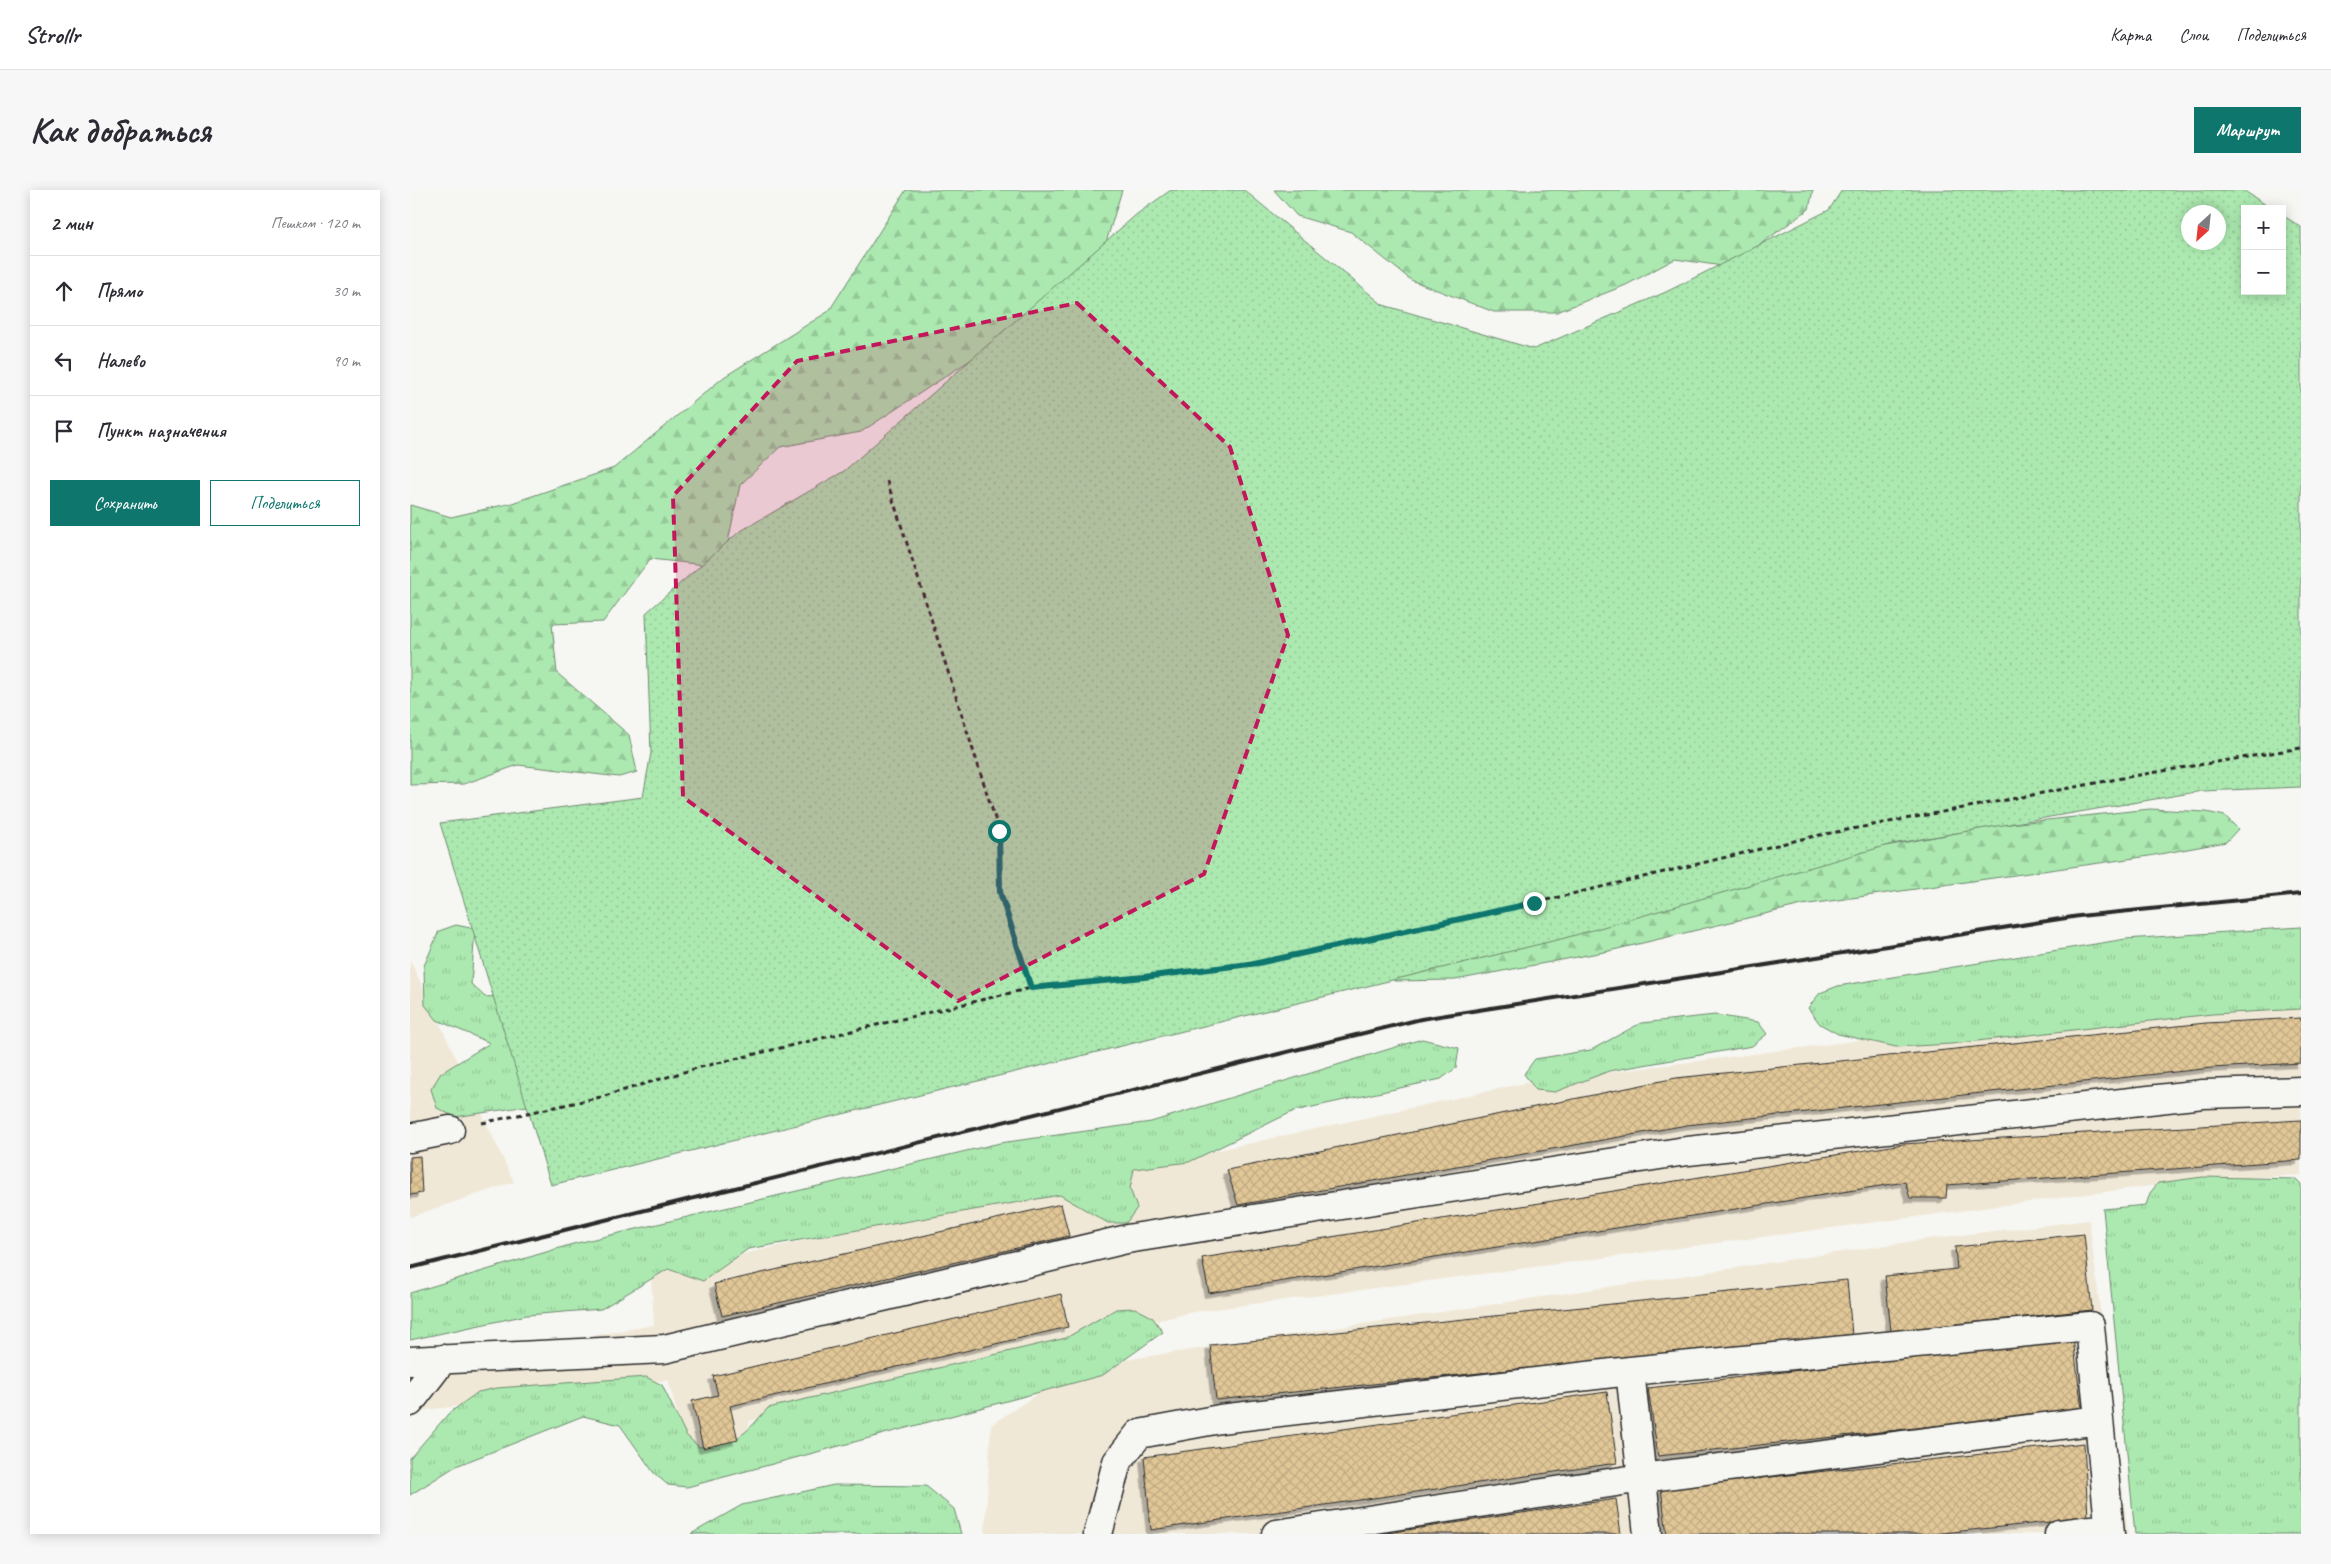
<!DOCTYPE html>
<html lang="ru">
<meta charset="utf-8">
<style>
body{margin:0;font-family:Caveat,sans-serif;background:#f7f7f7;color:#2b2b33}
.controls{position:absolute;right:15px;top:15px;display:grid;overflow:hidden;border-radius:0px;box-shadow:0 2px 12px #0003}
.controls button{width:45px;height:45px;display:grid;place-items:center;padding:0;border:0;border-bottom:1px solid #e1e1e2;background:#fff;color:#2b2b33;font:25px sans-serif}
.compass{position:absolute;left:1771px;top:15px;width:45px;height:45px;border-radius:50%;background:#fff;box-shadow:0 2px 12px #0003;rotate:207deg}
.stop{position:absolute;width:15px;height:15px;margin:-11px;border:4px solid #0f766e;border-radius:50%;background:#fff}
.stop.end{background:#0f766e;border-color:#fff;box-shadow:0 1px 5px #0008}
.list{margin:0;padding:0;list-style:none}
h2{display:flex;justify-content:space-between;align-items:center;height:65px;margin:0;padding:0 20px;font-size:21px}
h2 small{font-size:16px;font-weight:400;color:#7c7c81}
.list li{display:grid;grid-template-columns:32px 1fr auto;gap:15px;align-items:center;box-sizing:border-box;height:70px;padding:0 20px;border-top:1px solid #e1e1e2}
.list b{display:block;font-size:19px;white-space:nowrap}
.list em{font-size:16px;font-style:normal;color:#7c7c81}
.actions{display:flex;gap:10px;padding:15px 20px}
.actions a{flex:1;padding:11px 0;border:1px solid #0f766e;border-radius:0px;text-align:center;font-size:18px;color:#0f766e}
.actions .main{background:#0f766e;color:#fff}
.icon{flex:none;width:28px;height:28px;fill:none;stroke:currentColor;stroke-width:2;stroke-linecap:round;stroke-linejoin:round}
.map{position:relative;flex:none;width:1891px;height:1344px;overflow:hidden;border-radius:0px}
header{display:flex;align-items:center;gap:30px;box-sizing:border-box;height:70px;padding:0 25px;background:#fff;border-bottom:1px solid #e1e1e2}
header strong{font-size:24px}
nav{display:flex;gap:28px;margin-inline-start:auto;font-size:18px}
.intro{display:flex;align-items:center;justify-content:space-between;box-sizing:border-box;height:120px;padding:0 30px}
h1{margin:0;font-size:35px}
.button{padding:12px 22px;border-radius:0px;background:#0f766e;color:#fff;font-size:18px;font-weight:700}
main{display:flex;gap:30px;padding:0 30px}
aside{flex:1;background:#fff;border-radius:0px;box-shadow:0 2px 12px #0003}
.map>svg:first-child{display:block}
</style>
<header>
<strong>Strollr</strong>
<nav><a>Карта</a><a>Слои</a><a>Поделиться</a></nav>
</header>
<div class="intro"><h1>Как добраться</h1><a class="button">Маршрут</a></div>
<main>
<aside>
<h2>2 мин<small>Пешком · 120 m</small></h2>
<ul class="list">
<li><svg class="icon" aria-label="ahead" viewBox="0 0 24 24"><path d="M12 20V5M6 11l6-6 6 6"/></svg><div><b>Прямо</b></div><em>30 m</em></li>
<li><svg class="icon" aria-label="left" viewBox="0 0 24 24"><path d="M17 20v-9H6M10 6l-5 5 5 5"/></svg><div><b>Налево</b></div><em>90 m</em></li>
<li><svg class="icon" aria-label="arrive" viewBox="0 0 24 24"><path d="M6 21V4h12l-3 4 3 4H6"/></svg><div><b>Пункт назначения</b></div></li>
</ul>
<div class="actions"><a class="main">Сохранить</a><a>Поделиться</a></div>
</aside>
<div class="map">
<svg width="1891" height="1344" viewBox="0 0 1891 1344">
<defs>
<pattern id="grass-tufts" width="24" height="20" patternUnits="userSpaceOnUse" patternTransform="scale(1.25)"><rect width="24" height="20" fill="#ace9b0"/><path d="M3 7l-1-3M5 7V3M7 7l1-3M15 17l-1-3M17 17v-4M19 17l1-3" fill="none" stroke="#94c898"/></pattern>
<pattern id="forest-firs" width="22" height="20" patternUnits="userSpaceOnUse" patternTransform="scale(1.25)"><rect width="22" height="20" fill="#ace9b0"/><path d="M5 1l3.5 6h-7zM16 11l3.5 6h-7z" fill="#94c898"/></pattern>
<pattern id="garden-dots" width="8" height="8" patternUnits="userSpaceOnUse" patternTransform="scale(1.25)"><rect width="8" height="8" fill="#ace9b0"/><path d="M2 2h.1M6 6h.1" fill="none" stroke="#94c898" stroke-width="1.8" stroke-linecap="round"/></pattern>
<pattern id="building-cross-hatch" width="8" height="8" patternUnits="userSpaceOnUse" patternTransform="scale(1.25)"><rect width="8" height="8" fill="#e1c797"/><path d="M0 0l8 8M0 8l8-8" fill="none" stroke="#c1ab82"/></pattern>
<filter id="shadow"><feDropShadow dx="-4.5" dy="4.5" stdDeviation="0" flood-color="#0004"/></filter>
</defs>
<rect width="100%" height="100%" fill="#f6f6f2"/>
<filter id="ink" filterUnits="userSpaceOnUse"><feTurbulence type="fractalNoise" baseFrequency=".02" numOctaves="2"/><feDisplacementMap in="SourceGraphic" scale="10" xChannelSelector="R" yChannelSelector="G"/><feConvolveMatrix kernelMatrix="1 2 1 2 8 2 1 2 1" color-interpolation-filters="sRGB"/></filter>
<g filter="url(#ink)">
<path fill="#f0e8d7" d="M0,770l104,222 -104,35z
M1891,801v184l-129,8 -979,129 -443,109 -6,28 -55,9 -21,-78 -258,32v-45l244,-42 -3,-51 874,-191 690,-88z
M1679,1030l39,314h-1143l6,-109 86,-58 850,-128z"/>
<path fill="url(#grass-tufts)" stroke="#6c8a6e" d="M46,735l19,4 -4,55 14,13 19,-1 89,100 -138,21 -18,-9 -6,-19 10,-16 49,-30 -53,-23 -12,-15 -1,-39 15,-35z
M1891,737v82l-89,5 -261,30 -55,3 -58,-13 -18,-10 -12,-16 12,-15 18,-7 288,-47z
M1305,825l43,7 9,12 -15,12 -143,25 -54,21 -19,-2 -12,-16 11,-15 56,-9 50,-27z
M1012,849l37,9 -3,20 -15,11 -147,32 -105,51 -55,7 -4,20 7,19 -11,15h-18l-48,-28 -312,54 -45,32 -35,-12 -67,40 -74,6 -117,25v-47l163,-49 427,-101 151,-21z
M1793,987l93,2 5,5v350h-166l-32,-325 43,-4 4,-12 8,-10z
M725,1118l17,9 11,15 -60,43 -416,112 -19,-2 -14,-12 -34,-48 -37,-9 -127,50 -46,29v-37l38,-44 30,-22 19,-4 149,-11 16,8 24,50 13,12c40,-4 43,-10 69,-39l298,-70 50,-29z
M424,1295l92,1 28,23 7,25h-270l51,-29z"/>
<path fill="url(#forest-firs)" stroke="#6c8a6e" d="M496,0h216l-18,59 -123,104 -120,79 -81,15 -40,38 -12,57 -13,24 -65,-7 -47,63 -51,2 5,49 72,62 8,37 -18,5 -101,-12 -54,19 -54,1v-280l41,12 61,-14 102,-35 110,-91 105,-66z
M864,0h539l-4,19 -80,58 -54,-8 -49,26 -69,27h-63l-83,-32 -60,-48 -54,-16z
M1740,619l56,3 19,4 13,13 -12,13 -77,14 -347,49 -193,46 -154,29 -61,1 -9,-20 446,-105 169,-31z"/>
<path fill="url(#garden-dots)" stroke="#6c8a6e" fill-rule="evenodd" d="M761,0h73l139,115 151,44 132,-57 163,-82 13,-20h401l29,19h-27v82h37v-76l19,12v560l-99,4 -310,53 -327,94 -1014,247 -111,-362 203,-26 8,-44 -5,-140 93,-81 105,-61 293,-257zM1778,22h30v30h-30z"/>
<path fill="url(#building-cross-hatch)" stroke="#2b2b2b" filter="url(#shadow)" d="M1891,828v45l-89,5 -525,57 -449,80 -11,-35 449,-92 530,-55z
M1891,930v40l-354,25 -1,13h-36l-5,-16 -696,111 -7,-35 701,-114z
M10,966l2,37 -12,2v-38z
M651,1014l8,32 -347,80 -8,-32z
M1674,1044l8,76 -201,21 -6,-55 72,-7 -2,-22z
M1437,1090l5,55 -636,65 -6,-55z
M651,1104l7,33 -338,79 8,34 -35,8 -11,-47 26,-6 -5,-19z
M1663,1148l9,72 -424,46 -10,-68z
M1197,1202l10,71 -466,67 -7,-73z
M1674,1253l4,75 -155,16h-266l-6,-45z
M1206,1309l5,35h-241z"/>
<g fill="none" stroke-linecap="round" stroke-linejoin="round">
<g stroke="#2b2b2b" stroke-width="31">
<path id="minor" d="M0,948l40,-8
M0,1171l254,-12 463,-110 552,-87 524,-58 98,-3
M1220,1181l18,163
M0,1212l33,-43
M688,1344l19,-72 22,-28 81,-15 410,-48 460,-45 20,208
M866,1344l366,-56 457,-58
M1649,1344l50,-6"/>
</g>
<path stroke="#2b2b2b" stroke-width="3" stroke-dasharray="5 4" stroke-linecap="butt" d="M477,291l112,350 1,61 31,96
M72,933l119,-26 96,-29 334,-80 113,-11 114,-14 276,-60 281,-67 318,-60 168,-28"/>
<use href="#minor" stroke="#f6f6f2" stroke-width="28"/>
<path stroke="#2b2b2b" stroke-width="4" d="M0,1078l1011,-249 658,-103 222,-22"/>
</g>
</g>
<g fill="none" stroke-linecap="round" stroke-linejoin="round" filter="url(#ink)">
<path stroke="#0f766e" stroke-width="6" d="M589,641l1,61 31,96 113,-11 114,-14 276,-60"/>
</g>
<path fill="#c2185b" fill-opacity="0.2" stroke="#c2185b" stroke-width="4" stroke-dasharray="10 6" stroke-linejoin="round" d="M667,113l153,144 58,188 -84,239 -246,127 -275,-204 -10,-301 124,-135z"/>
</svg>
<div class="controls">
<button>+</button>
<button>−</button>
</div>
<svg class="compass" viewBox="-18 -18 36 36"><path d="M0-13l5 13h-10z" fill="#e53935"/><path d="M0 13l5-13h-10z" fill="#7c7c81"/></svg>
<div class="stop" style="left:589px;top:641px"></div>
<div class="stop end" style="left:1124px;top:713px"></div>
</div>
</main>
